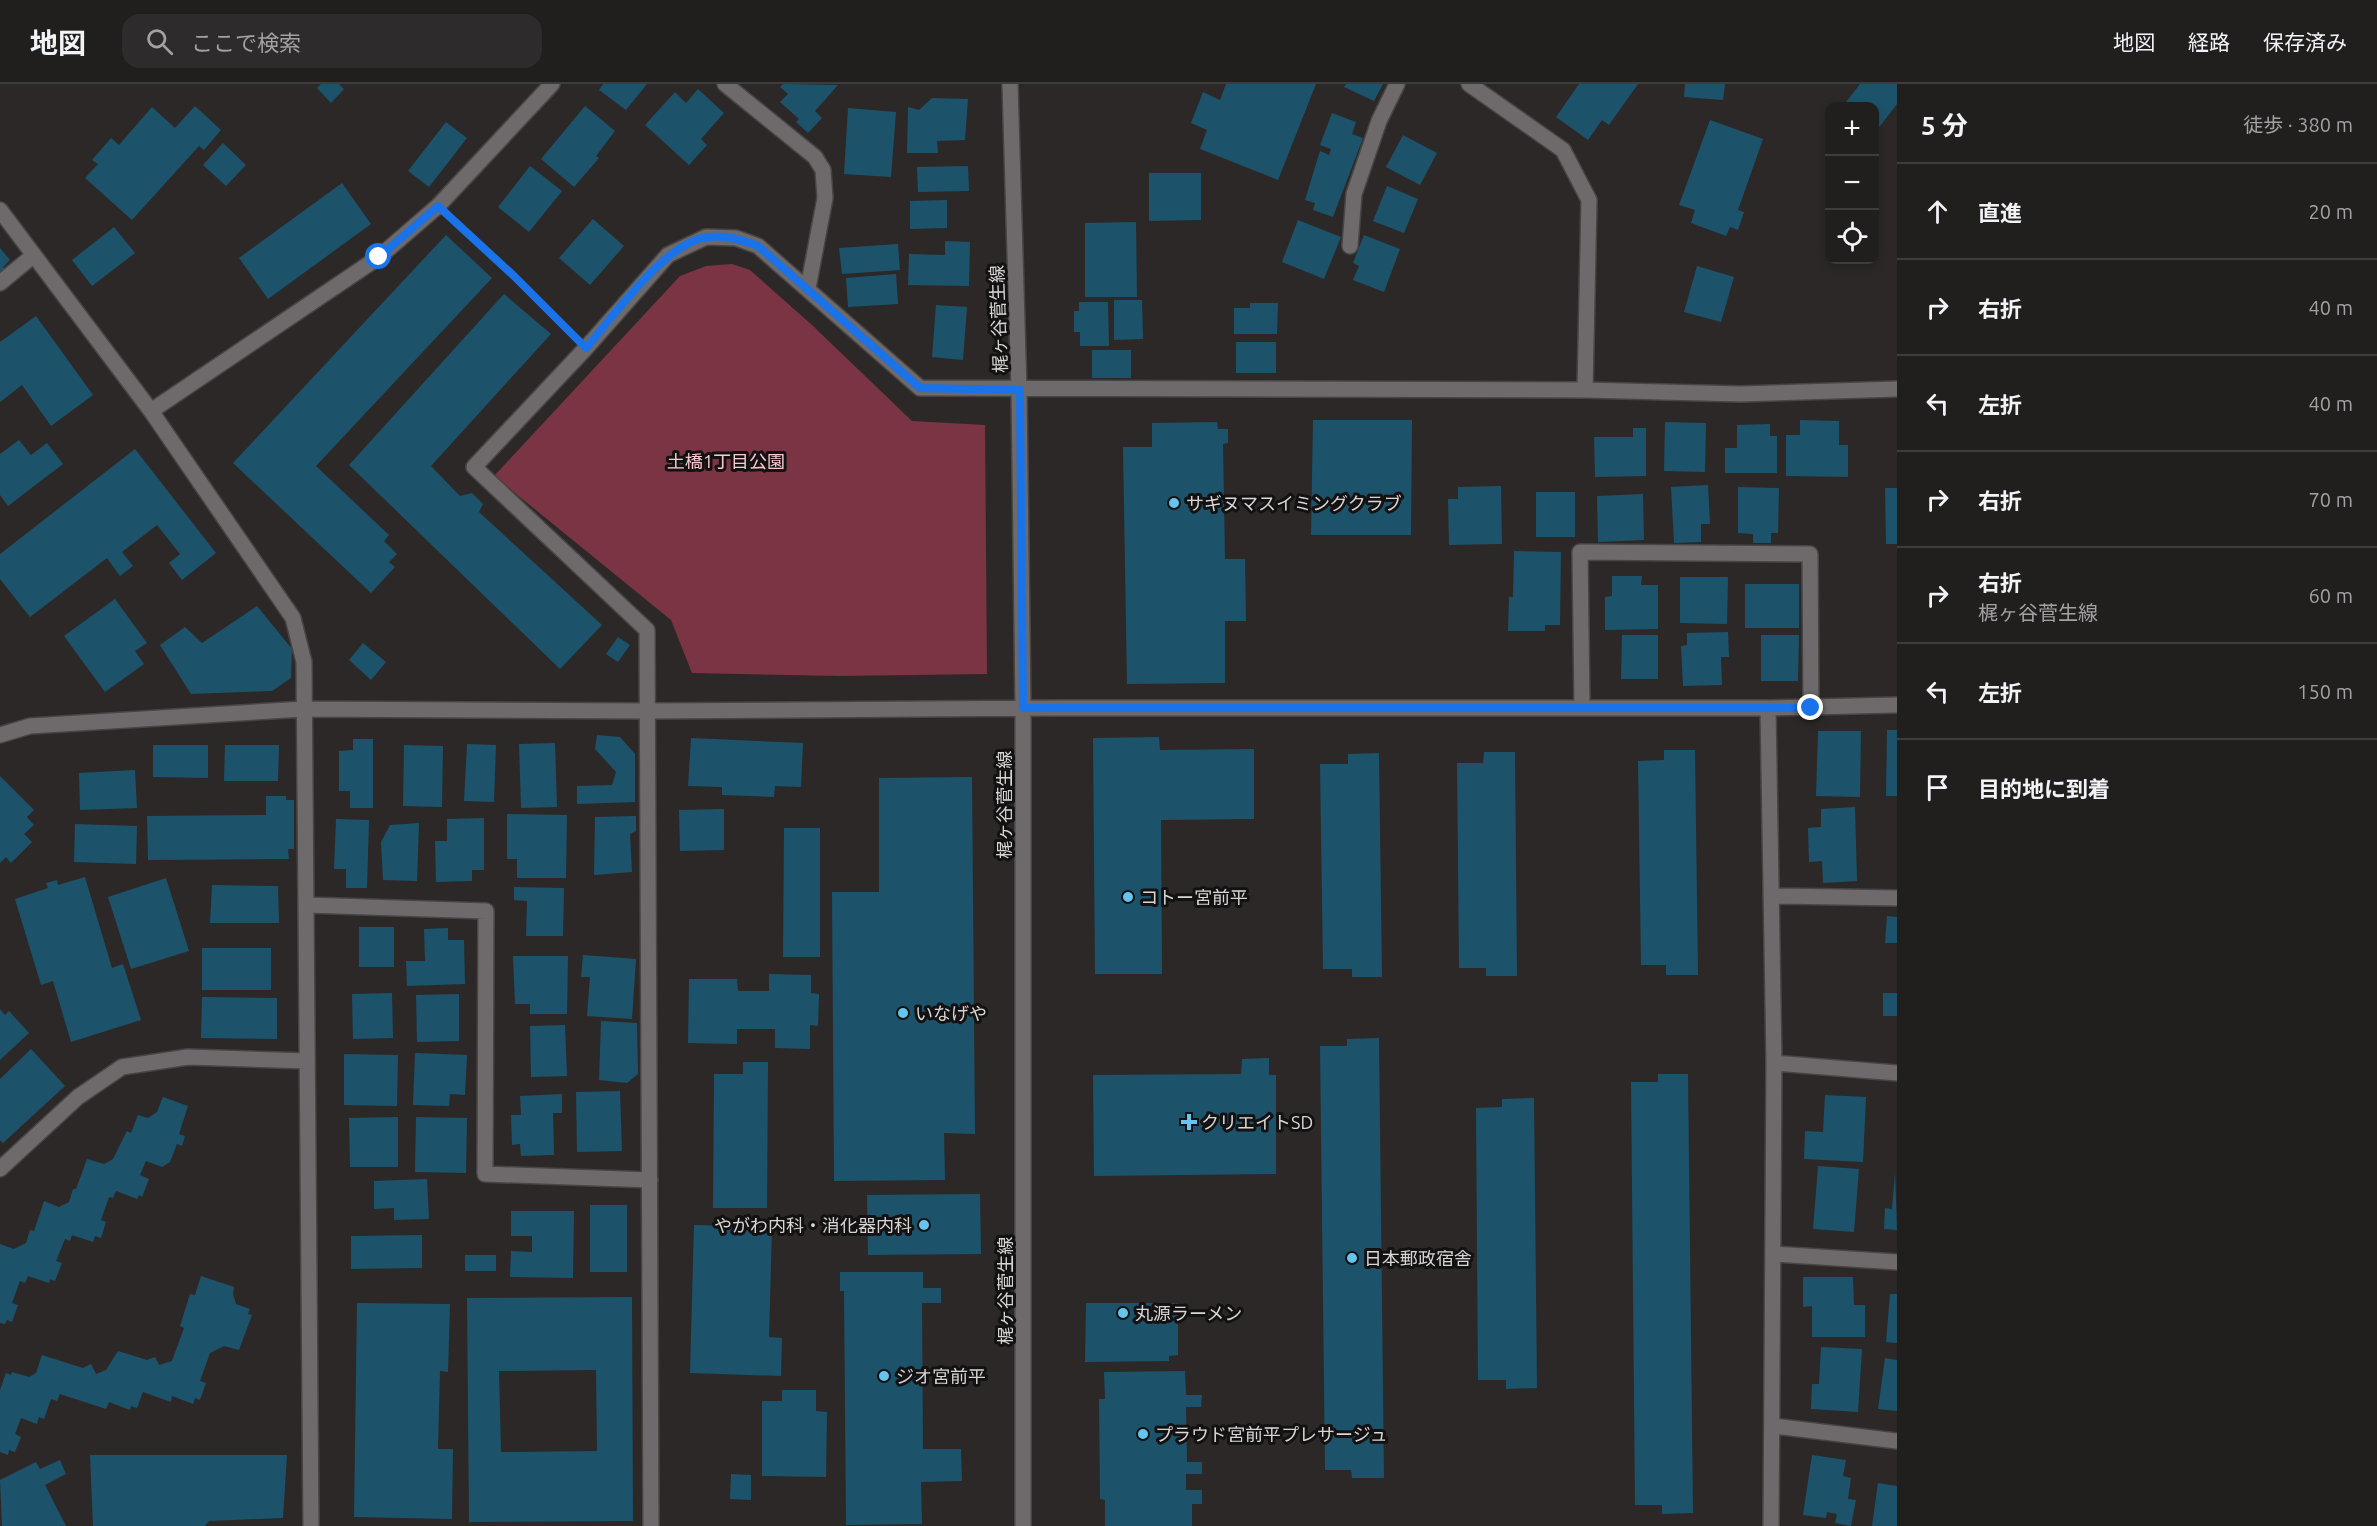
<!DOCTYPE html>
<html lang="ja">
<meta charset="utf-8">
<style>
body{margin:0;font-family:Ubuntu,"Noto Sans JP",sans-serif;background:#2d2b2b;color:#f1f3f6}
.controls{position:absolute;right:18px;top:18px;display:grid;overflow:hidden;border-radius:12px;box-shadow:0 3px 9px #0003}
.controls button{width:54px;height:54px;display:grid;place-items:center;padding:0;border:0;border-bottom:2px solid #3e3c3c;background:#211e1e;color:#f1f3f6;font:30px sans-serif}
.stop{position:absolute;width:18px;height:18px;margin:-14px;border:4px solid #1a73e8;border-radius:50%;background:#fff}
.stop.end{background:#1a73e8;border-color:#fff;box-shadow:0 2px 6px #0008}
.list{margin:0;padding:0;list-style:none}
h2{display:flex;justify-content:space-between;align-items:center;height:78px;margin:0;padding:0 24px;font-size:26px}
h2 small{font-size:20px;font-weight:400;color:#a2a2a4}
.list li{display:grid;grid-template-columns:39px 1fr auto;gap:18px;align-items:center;box-sizing:border-box;height:96px;padding:0 24px;border-top:2px solid #3e3c3c}
.list b{display:block;font-size:22px;white-space:nowrap}
.list p{margin:0;font-size:20px;white-space:nowrap;color:#a2a2a4}
.list em{font-size:20px;font-style:normal;color:#a2a2a4}
.icon{flex:none;width:33px;height:33px;fill:none;stroke:currentColor;stroke-width:2;stroke-linecap:round;stroke-linejoin:round}
.map{position:relative;flex:none;width:1897px;height:1442px;overflow:hidden}
header{display:flex;align-items:center;gap:36px;box-sizing:border-box;height:84px;padding:0 30px;background:#211e1e;border-bottom:2px solid #3e3c3c}
header strong{font-size:28px}
nav{display:flex;gap:33px;margin-inline-start:auto;font-size:21px}
.search{width:420px;height:54px;background:#2d2b2b;display:flex;align-items:center;gap:15px;box-sizing:border-box;padding:0 21px;border-radius:18px;color:#a2a2a4;font-size:22px}
main{display:flex}
aside{flex:1;background:#211e1e}
.map>svg:first-child{display:block}
</style>
<header>
<strong>地図</strong>
<div class="search"><svg class="icon" aria-label="search" viewBox="0 0 24 24"><circle cx="10" cy="10" r="6"/><path d="M15 15l6 6"/></svg>ここで検索</div>
<nav><a>地図</a><a>経路</a><a>保存済み</a></nav>
</header>
<main>
<div class="map">
<svg width="1897" height="1442" viewBox="0 0 1897 1442">
<rect width="100%" height="100%" fill="#2c2828"/>
<path fill="#7a3443" d="M732,180l18,6 62,55 100,96 73,4 2,249 -148,2 -147,-3 -21,-53 -177,-144 186,-200 26,-10z"/>
<path fill="#1c536a" fill-rule="evenodd" d="M321,0h18l5,5 -13,14 -14,-15z
M603,0h44l-21,26 -27,-20z
M783,0l55,1 -23,26 7,7 -14,15 -12,-11 3,-3 -19,-17 8,-8 -8,-7z
M1226,0h90l-38,96 -78,-31 7,-19 -16,-7 12,-31 17,8z
M1346,0h37l-9,17 -30,-14z
M1579,0h59l-29,41 -7,-5 -14,20 -32,-23z
M1685,0h40l-2,16 -39,-3z
M1860,0h37v20l-23,30v-28h-31z
M698,5l26,24 -23,26 6,6 -18,20 -44,-40 30,-33 11,11z
M932,14l36,1 -3,41 -28,1 1,12h-31l1,-46 11,3z
M195,22l26,24 -17,20 -5,-4 -67,74 -47,-42 13,-14 -6,-4 19,-22 8,7 33,-38 23,21z
M585,22l30,25 -19,25 3,2 -25,29 -33,-28z
M848,24l48,4 -5,65 -47,-3z
M1332,29l24,9 -4,12 11,4 -30,79 -20,-7 2,-7 -10,-3 15,-49 9,4 2,-6 -11,-4z
M1710,36l53,19 -25,71 6,2 -6,18 -8,-3 -4,9 -35,-13 4,-13 -16,-5z
M446,38l21,16 -38,49 -21,-16z
M1403,51l34,18 -17,32 -34,-18z
M223,59l23,22 -20,21 -23,-21z
M530,82l32,25 -33,41 -31,-25z
M968,82l1,25 -51,1 -1,-25z
M1149,89h52v47l-52,1z
M342,99l29,41 -103,75 -29,-41z
M1387,102l31,13 -14,34 -31,-12z
M947,116v28l-37,1v-28z
M593,135l31,27 -34,39 -31,-27z
M1298,136l43,17 -17,42 -42,-17z
M1136,138l1,75h-52v-74z
M114,143l21,26 -43,33 -20,-26z
M446,151l46,43 -176,188 73,69 -5,6 13,13 -8,8 6,5 -24,26 -138,-130z
M1364,151l36,14 -16,43 -31,-12 6,-14 -6,-3z
M945,157l25,1 -1,44 -61,-1 1,-31 36,1z
M898,160l2,26 -58,4 -3,-26z
M0,164l10,12 -7,7 6,6 -9,7z
M1697,182l37,11 -13,45 -37,-10z
M896,190l2,30 -50,3 -2,-29z
M504,210l47,40 -120,132 29,30 12,-3 11,11 -4,8 123,113 -42,44 -211,-204z
M1114,216h28l1,39 -29,1z
M1079,218h29l1,44h-29v-14h-6v-21h5z
M1250,219h28l-1,31h-43v-26h16z
M936,221l31,2 -4,53 -31,-3z
M36,232l57,79 -42,31 -29,-41 -22,17v-60z
M1236,258h40v31h-40z
M1092,266h39v28h-39z
M1313,336h99l-1,115h-100z
M1800,336l39,1v24h9v32l-62,-1v-41h14z
M1217,338l1,7h10v14l-5,1 2,115h20l1,62h-21v62l-98,1 -4,-237h29v-24z
M1665,338l41,1 -1,49 -41,-1z
M1770,340v12h7v37h-52v-25h12v-23z
M1633,344h13v48l-51,1 -1,-40h39z
M19,356l12,15 16,-12 16,21 -55,42 -8,-11v-41z
M135,365l81,104 -34,27 -13,-17 11,-9 -23,-29 -35,27 11,14 -13,10 -13,-18 -77,59 -30,-38v-25z
M1708,401l2,39h-9v18l-27,1 -3,-56z
M1501,402l1,58 -53,1 -1,-46h10v-12z
M1738,403l41,1 -1,45h-7v10h-18v-9l-15,-1z
M1885,404h12v56h-11z
M1536,408h39v45h-39z
M1643,410l1,46 -46,2 -1,-46z
M1514,467l47,1 -1,73h-15v6h-37l1,-34h4z
M1612,492h30l-1,9h17v44l-53,1v-33l7,-1z
M1680,493h48l-1,47 -47,-1z
M1745,500h54v44h-54z
M115,515l32,44 -12,8 9,13 -39,28 -41,-56z
M257,522l35,43 -1,29 -19,13 -81,3 -31,-49 25,-18 17,16z
M1728,548l1,25h-8l1,28 -39,1 -2,-40 6,-1v-12z
M1622,551h36v44h-37z
M1761,551h38l-1,46h-37z
M618,553l12,8 -12,17 -12,-8z
M363,559l23,19 -15,18 -22,-20z
M1887,646h10v66h-11z
M1818,647h43l-1,66 -44,-1z
M597,651l23,2 15,17v48l-58,2v-18l35,-1 4,-13 -21,-23z
M1159,653l1,13 94,-1v70l-93,1 1,154h-67l-2,-236z
M691,654l112,5 -2,44 -26,-1 -1,11 -52,-2v-8l-34,-1z
M353,655h20v69h-23v-17h-11v-40l14,-1z
M555,659l2,64 -36,1 -2,-64z
M467,660l29,1 -2,57 -30,-1z
M153,661h55v33l-55,-1z
M225,661h54l-1,36h-54z
M404,661l39,1 -1,61 -39,-1z
M1664,666h31l3,225h-32v-10h-25l-3,-204 26,-1z
M1484,668h31l2,224h-31v-8h-27l-2,-205h26z
M1379,669l3,224h-30v-8h-29l-3,-205h28v-10z
M135,686l2,38 -57,2 -1,-37z
M0,692l34,34 -7,7 7,8 -10,9 8,8 -21,21 -5,-6 -6,6z
M972,693l3,357 -31,-1 1,47 -111,1 -2,-289h47v-114z
M266,712h20v4h8v49h-6l1,10 -141,1 -1,-44 119,-1z
M1855,723l2,74 -34,2 -1,-22 -13,1 -1,-34 13,-1v-18z
M724,725v41l-44,1 -1,-41z
M507,730l60,1 -1,63h-49v-19h-10z
M636,732v15l-6,3 2,38 -38,3 1,-58z
M484,734v52h-12v11l-36,1 -1,-41h12v-22z
M336,735l33,1 -2,68h-21v-19h-12z
M419,739l-2,58 -34,-1 -2,-38 9,-17z
M75,740l62,2 -1,38 -62,-2z
M784,744h36v129h-37z
M85,793l27,91 11,-4 18,56 -70,22 -18,-61 -12,4 -26,-86 33,-11 -2,-5 11,-3 1,5z
M166,794l23,73 -58,18 -23,-72z
M212,801l66,1 1,37h-69z
M514,803l50,1 -1,48h-37l1,-35 -13,-1z
M1887,832l10,1v26h-12z
M359,843h35v40h-35z
M448,844v12h16l1,44 -58,2 -1,-25h19l-1,-32z
M202,864h69v42h-69z
M583,871l53,4 -4,60 -45,-3 3,-39h-9z
M513,872h55l-1,58h-37v-10h-15z
M769,890l42,1v18l8,1 -1,32 -8,-1v24l-35,-1v-19h-38v15l-49,-1 1,-64h48l1,12h31z
M392,909l1,45 -40,1 -1,-45z
M1883,909h14v23h-14z
M459,910v47l-42,1 -1,-47z
M202,913l75,1v41l-76,-1z
M0,925l5,6 4,-4 20,22 -29,27z
M601,937l36,2 1,51 -11,9 -28,-3z
M565,941l2,51 -36,1 -1,-51z
M1379,954l5,440h-32l-1,-8h-26l-5,-424h27v-7z
M31,965l34,37 -62,57 -3,-3v-61z
M415,969l52,2 -2,40 -15,-1 -1,12 -36,-1z
M344,970l54,1 -1,51 -53,-1z
M1269,974v17h7v99l-182,2 -1,-101 148,-1 1,-15z
M743,978h25l-1,146h-54l1,-134h29z
M1658,990h30l5,439 -31,1v-9h-27l-4,-423h27z
M620,1007l2,60 -45,1 -1,-60z
M562,1010v19h-9l1,42 -33,1 -1,-12 -8,1 -1,-30h10l-1,-19z
M1825,1011l41,2 -3,65 -59,-3 1,-28 18,1z
M163,1013l25,9 -9,28 6,2 -3,10 -5,-2 -7,18 -8,5 -16,-6 -6,14 9,4 -7,18 -3,-2 -2,4 -21,-8 -3,7 -4,-1 -8,23 5,2 -5,16 -6,-2 -2,6 -21,-7 -2,6 -5,-2 -9,22 6,2 -7,18 -5,-2 -1,4 -21,-7 -3,7 -5,-2 -8,22 6,2 -6,17 -5,-2 -2,4 -5,-1v-79l14,5 12,-6 4,-13 4,1 10,-30 15,6 10,-5 4,-13h3l11,-30 17,5 9,-5 14,-28 4,2 7,-18 10,3 9,-6z
M1534,1014l3,290 -31,1v-9h-28l-2,-272 26,-1v-8z
M398,1033v50h-48l-1,-49z
M416,1033l51,1 -1,55 -51,-1z
M1818,1082l41,3 -5,63 -41,-3z
M1895,1089l2,57 -13,-1 1,-21 7,1z
M427,1095l2,40 -35,1v-12l-20,1v-28z
M980,1110l1,60 -113,1 -1,-60z
M590,1121h37v67h-37z
M511,1127h63l-1,67 -63,-1 1,-26 21,1v-16h-21z
M694,1141l78,2 -3,110 13,1 -1,38 -91,-3z
M422,1151v33l-71,1v-33z
M465,1171h31v16h-31z
M840,1188h83v16h18v15h-19l1,146h38l1,32 -41,1 1,42 -76,1 -2,-234h-4z
M201,1192l33,11 -1,7 3,10 14,5 -2,5 4,1 -13,35 -15,-4 -14,7 -10,28 6,2 -6,17 -5,-2 -2,6 -21,-8 -1,6 -28,-10 -6,16 -6,-2 -1,4 -21,-8 -3,7 -46,-15 -3,7 -6,-2 -7,20 -5,-2 -2,7 -16,-6 -6,16 6,3 -6,15 -6,-2 -1,5 -8,-3v-62l6,-17 5,2 1,-3 17,5 7,-4 6,-18 41,13 8,-4 5,10 10,-4 12,-19 29,9 8,-3 4,8 13,-4 12,-33 -4,-2 10,-32 5,1z
M1803,1193h50l1,28h11v32h-53v-31l-9,1z
M1890,1210h7v49l-11,-1z
M632,1213l1,224 -164,1 -2,-224zM596,1286l1,81 -96,1 -2,-81z
M357,1219l93,1 -2,68 -8,-1 -2,78h15l-1,70 -98,-2z
M1086,1219h92v52l-9,1v5l-84,1z
M1821,1263l41,2 -4,63 -47,-3 1,-25h7z
M1885,1274l12,2v51l-19,-2z
M1185,1287l1,24h16l-1,12h-15l1,55h15v12h-16v16h16v14h-10v22h-87v-26l-5,-1 -1,-100h6l-1,-27z
M782,1306h34v21l11,1 -1,65 -64,-1v-75h20z
M90,1371h197l-4,63 -74,3 -4,5h-112z
M1812,1371l34,5 -3,16 8,2 -3,21 8,1 -5,26 -16,-3 2,-9 -10,-2 -1,6 -23,-3z
M60,1376l6,14 -21,11 21,41h-64l-2,-46 36,-18 4,7z
M731,1390l20,1v25l-21,-1z
M1878,1399l19,3v40h-25z"/>
<g fill="none" stroke-linecap="round" stroke-linejoin="round">
<g stroke="#474444" stroke-width="18">
<path id="minor" d="M725,0l90,73 8,13 2,28 -17,90
M1010,0l9,306 4,318v818
M1469,0l94,66 26,50 -4,190
M0,126l151,201 142,207 11,44 7,864
M1350,162l4,-52 25,-73 18,-37
M0,199l34,-28
M151,327l228,-154 59,-51 114,-122
M1582,623l-2,-155 230,2 1,154
M1768,624l6,355 -3,463
M0,651l30,-9 274,-17 345,2 414,-3h705l129,-3
M1771,812l126,2
M307,821l179,6 -1,263 165,6
M1774,979l123,10
M0,1085l78,-72 44,-30 66,-10 119,4
M1774,1170l123,8
M1774,1342l123,15
M651,1442l-4,-896 -173,-163 112,-119 82,-93 38,-18 30,1 22,8 162,142 665,2 156,4 156,-5"/>
</g>
<path stroke="#787474" stroke-width="4" stroke-dasharray="4.5 3" stroke-linecap="butt" d="M457,140l112,106"/>
<use href="#minor" stroke="#6e696a" stroke-width="15"/>
</g>
<g fill="none" stroke-linecap="round" stroke-linejoin="round">
<path stroke="#1a73e8" stroke-width="8" d="M379,173l59,-51 77,71 71,71c27,-31 81,-108 122,-111 18,-2 34,3 50,9l162,142 100,2 3,318h788"/>
</g>
<g fill="#65c5ee" stroke="#131111" stroke-width="2">
<circle cx="1174" cy="419" r="6"/>
<circle cx="1128" cy="813" r="6"/>
<circle cx="903" cy="929" r="6"/>
<path d="M1186 1029h6v6h6v6h-6v6h-6v-6h-6v-6h6z"/>
<circle cx="924" cy="1141" r="6"/>
<circle cx="1352" cy="1174" r="6"/>
<circle cx="1123" cy="1229" r="6"/>
<circle cx="884" cy="1292" r="6"/>
<circle cx="1143" cy="1350" r="6"/>
</g>
<g text-anchor="middle" dominant-baseline="central" stroke-width="6" stroke-linejoin="round" paint-order="stroke">
<g font-size="18" fill="#d8d5d5" stroke="#131111">
<text transform="translate(998 235) rotate(-92)">梶ヶ谷菅生線</text>
<text transform="translate(1004 721) rotate(-90)">梶ヶ谷菅生線</text>
<text transform="translate(1005 1207) rotate(-90)">梶ヶ谷菅生線</text>
</g>
<g font-size="18" fill="#fac8cf" stroke="#131111">
<text x="726" y="377">土橋1丁目公園</text>
</g>
<g font-size="18" fill="#d8d5d5" stroke="#131111" text-anchor="start">
<text x="1186" y="419">サギヌマスイミングクラブ</text>
<text x="1140" y="813">コトー宮前平</text>
<text x="915" y="929">いなげや</text>
<text x="1201" y="1038">クリエイトSD</text>
<text x="912" y="1141" text-anchor="end">やがわ内科・消化器内科</text>
<text x="1364" y="1174">日本郵政宿舎</text>
<text x="1135" y="1229">丸源ラーメン</text>
<text x="896" y="1292">ジオ宮前平</text>
<text x="1155" y="1350">プラウド宮前平プレサージュ</text>
</g>
</g>
</svg>
<div class="controls">
<button>+</button>
<button>−</button>
<button><svg class="icon" aria-label="locate" viewBox="0 0 24 24"><circle cx="12" cy="12" r="6"/><path d="M12 2v4M12 18v4M2 12h4M18 12h4"/></svg></button>
</div>
<div class="stop" style="left:379px;top:173px"></div>
<div class="stop end" style="left:1811px;top:624px"></div>
</div>
<aside>
<h2>5 分<small>徒歩 · 380 m</small></h2>
<ul class="list">
<li><svg class="icon" aria-label="ahead" viewBox="0 0 24 24"><path d="M12 20V5M6 11l6-6 6 6"/></svg><div><b>直進</b></div><em>20 m</em></li>
<li><svg class="icon" aria-label="right" viewBox="0 0 24 24"><path d="M7 20v-9h11M14 6l5 5-5 5"/></svg><div><b>右折</b></div><em>40 m</em></li>
<li><svg class="icon" aria-label="left" viewBox="0 0 24 24"><path d="M17 20v-9H6M10 6l-5 5 5 5"/></svg><div><b>左折</b></div><em>40 m</em></li>
<li><svg class="icon" aria-label="right" viewBox="0 0 24 24"><path d="M7 20v-9h11M14 6l5 5-5 5"/></svg><div><b>右折</b></div><em>70 m</em></li>
<li><svg class="icon" aria-label="right" viewBox="0 0 24 24"><path d="M7 20v-9h11M14 6l5 5-5 5"/></svg><div><b>右折</b><p>梶ヶ谷菅生線</p></div><em>60 m</em></li>
<li><svg class="icon" aria-label="left" viewBox="0 0 24 24"><path d="M17 20v-9H6M10 6l-5 5 5 5"/></svg><div><b>左折</b></div><em>150 m</em></li>
<li><svg class="icon" aria-label="arrive" viewBox="0 0 24 24"><path d="M6 21V4h12l-3 4 3 4H6"/></svg><div><b>目的地に到着</b></div></li>
</ul>
</aside>
</main>
